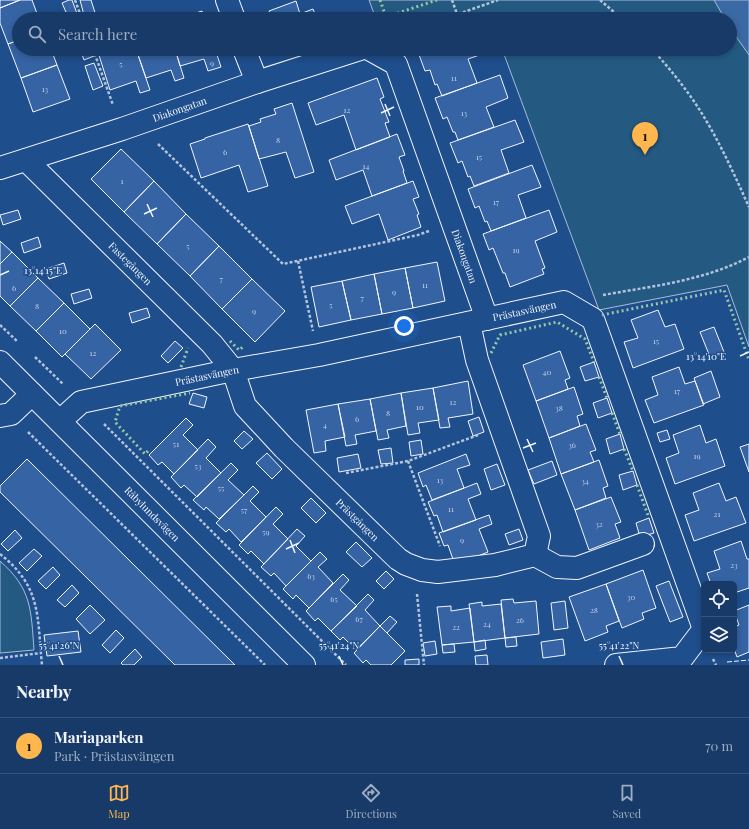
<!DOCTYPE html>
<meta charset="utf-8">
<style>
body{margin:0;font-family:"Playfair Display",serif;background:#20416f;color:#f1f3f6}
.controls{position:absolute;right:12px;bottom:12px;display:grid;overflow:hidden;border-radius:6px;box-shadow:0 2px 6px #0003}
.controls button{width:36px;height:36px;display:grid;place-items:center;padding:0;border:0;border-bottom:1px solid #36547d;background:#173a69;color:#f1f3f6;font:20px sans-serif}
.you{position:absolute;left:404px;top:326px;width:14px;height:14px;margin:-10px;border:3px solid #fff;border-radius:50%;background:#1a73e8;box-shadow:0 0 0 6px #1a73e833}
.badge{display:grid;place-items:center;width:26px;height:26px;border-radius:50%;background:#ffb74d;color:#111;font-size:13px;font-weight:700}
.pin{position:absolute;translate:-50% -33px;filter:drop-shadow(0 1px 2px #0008)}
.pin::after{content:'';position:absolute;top:21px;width:14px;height:12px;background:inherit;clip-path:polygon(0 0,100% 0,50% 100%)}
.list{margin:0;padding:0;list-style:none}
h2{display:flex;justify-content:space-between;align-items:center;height:52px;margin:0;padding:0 16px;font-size:17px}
h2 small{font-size:13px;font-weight:400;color:#9eadc0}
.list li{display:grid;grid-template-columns:26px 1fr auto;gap:12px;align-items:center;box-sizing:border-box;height:56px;padding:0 16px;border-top:1px solid #36547d}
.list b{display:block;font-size:15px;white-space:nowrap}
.list p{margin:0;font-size:13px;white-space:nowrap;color:#9eadc0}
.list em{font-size:13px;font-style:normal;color:#9eadc0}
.icon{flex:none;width:22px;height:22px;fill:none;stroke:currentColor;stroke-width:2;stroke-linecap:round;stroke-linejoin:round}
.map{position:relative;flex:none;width:749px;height:665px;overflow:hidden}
.search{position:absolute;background:#173a69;box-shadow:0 2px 6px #0003;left:12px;right:12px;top:12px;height:44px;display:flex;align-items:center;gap:10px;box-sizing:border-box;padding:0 14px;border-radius:22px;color:#9eadc0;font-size:15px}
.sheet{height:108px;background:#173a69}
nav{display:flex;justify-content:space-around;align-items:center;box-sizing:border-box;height:56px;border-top:1px solid #36547d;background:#173a69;font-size:11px;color:#9eadc0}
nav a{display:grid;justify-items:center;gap:2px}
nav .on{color:#ffb74d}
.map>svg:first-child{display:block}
</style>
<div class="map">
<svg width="749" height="665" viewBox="0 0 749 665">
<rect width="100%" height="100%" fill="#1f4e8c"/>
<path fill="#245a82" stroke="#a8bbd7" d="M369,0h380v347l-22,-62 -128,25 -97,-261h228v-30h-354z
M0,561c32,28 31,49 34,89l-34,3z"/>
<path fill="#3b69a3" stroke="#a8bbd7" d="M714,0h35v55l-19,-27v-9h-5z"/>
<path fill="#3563a3" stroke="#f2f6ff" d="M0,0h20l-20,8z
M20,0h12l7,19h-20v21l-11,4 -8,-21v-15z
M69,0h3l7,19h-10l-7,-16z
M80,0h11l6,19h-12z
M296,1l4,13 13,-5 4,10h-46l-2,-8z
M202,11l3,8h-28z
M19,40v9h32l6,16 -36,13 -13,-34z
M80,49h11l3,7 -10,4z
M97,49h39l14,41 -10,3 -4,-12 -26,9z
M136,49h39l9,29 -9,3 -4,-11 -25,8z
M175,49h40l6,18 -13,4 -4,-12 -24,7z
M269,49h17l-16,5z
M425,49h65l1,2 -23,8 9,24 -35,13 -5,-12 -2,1 -5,-15 -5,1 -7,-19z
M94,63l9,23 -10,4 -8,-24z
M57,65l13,34 -37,13 -12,-34z
M500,75l8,23 -22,9 8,20 -36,13 -3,-8h-2l-6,-15 -4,2 -8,-21z
M377,78l7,19 -4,2 9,23 -4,1 5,14 -34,13 -12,-35 -28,10 -8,-22z
M292,103l22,69 -19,6 -9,-26 -27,7 -10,-33 12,-4 -1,-3 16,-5 -2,-5z
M515,120l9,22 -23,8 8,23 -35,13 -4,-10 -2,1 -6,-16 -4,2 -8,-20z
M248,124l20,62 -20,6 -9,-27 -38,13 -11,-34 15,-5v-1z
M397,134l8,21 -6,2 5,14h-1l4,12 -35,13 -9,-26 -27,10 -7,-20z
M121,149l33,32 -30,31 -33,-33z
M532,165l9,22 -23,8 8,23 -35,13 -4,-10 -2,1 -6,-16 -4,2 -7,-19z
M154,181l32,33 -29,30 -33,-32z
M413,181l6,16 -6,2 6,15 -2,1 4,12 -33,13 -9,-26 -27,10 -7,-18z
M18,210l3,9 -18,6 -3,-10z
M549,210l8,22 -22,9 10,27 -3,1 2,5 -34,13 -5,-14h-2l-10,-25 -4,2 -6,-16z
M186,214l33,32 -29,30 -33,-32z
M38,237l3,10 -17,6 -3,-10z
M0,241l12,11 -12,12z
M219,246l33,33 -30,30 -32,-33z
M12,252l26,26 -28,28 -10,-10v-32z
M437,262l8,39 -32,7 -8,-40z
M64,263l3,10 -18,6 -3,-10z
M405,268l8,40 -31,6 -8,-40z
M374,274l8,40 -31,6 -9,-39z
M38,278l26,25 -28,28 -26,-25z
M252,279l33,32 -30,31 -33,-33z
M342,281l9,39 -32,7 -8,-40z
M89,289l3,9 -18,6 -3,-10z
M64,303l26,26 -28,28 -26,-26z
M147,308l3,9 -18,6 -3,-10z
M658,310l7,17 10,-3 9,25 -51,19 -9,-26 14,-4 -7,-18z
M95,324l26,26 -30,29 -26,-25z
M714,327l10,25 -14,5 -10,-25z
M175,341l8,7 -15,15 -7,-7z
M560,351l10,27 -5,2 3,9 -32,12 -13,-36z
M594,362l5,15 -14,4 -5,-14z
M679,367l6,17 10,-3 9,24 -50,18 -9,-23 13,-5 -6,-18z
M711,371l9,26 -17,7 -9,-26z
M468,381l5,33 -25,4 2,9 -10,1 -7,-40z
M574,387l9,27 -6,2 3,10 -31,12 -13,-37z
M433,388l6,32 -21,3 2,10 -12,2 -7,-42z
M193,393l14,4 -3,11 -15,-4z
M401,393l5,33 -19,4 2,8 -11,2 -8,-41z
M607,398l5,15 -14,5 -5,-15z
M370,399l6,32 -21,4 2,9 -11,2 -8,-42z
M338,404l7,33 -20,4 1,10 -12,2 -8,-43z
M479,417l5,15 -11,4 -5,-15z
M186,418l7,7 -10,10 15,15 -24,24 -12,-12 -4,3 -9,-10z
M586,424l10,26 -6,2 4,10 -33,12 -12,-36z
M700,425l6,18 10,-4 9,27 -50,18 -9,-26 13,-5 -6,-18z
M667,430l3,9 -10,3 -3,-9z
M244,431l9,8 -11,10 -8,-8z
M620,434l4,15 -14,5 -4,-15z
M208,439l8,8 -10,11 15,15 -24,24 -13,-12 -3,3 -10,-11z
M421,440l2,14 -12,2 -2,-14z
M749,444v28l-9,-25z
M391,448l2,15 -12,1 -3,-14z
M267,453l15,16 -10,10 -16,-16z
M358,454l3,14 -22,4 -2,-14z
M466,454l4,11 -13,4 7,19 -32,12 -6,-15 -3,2 -5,-14z
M27,459l208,206h-60l-175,-173v-6z
M599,460l9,26 -5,2 3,10 -31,12 -14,-36z
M552,461l5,14 -23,9 -6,-14z
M231,463l7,7 -10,10 16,15 -25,24 -13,-12 -2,3 -11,-10z
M497,464l8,21 -14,5 -7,-21z
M633,471l4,14 -14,5 -4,-15z
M477,483l4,11 -13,5 8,21 -33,12 -6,-17 -3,1 -6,-14z
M719,483l7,18 10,-4 10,26 -52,18 -9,-26 14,-5 -6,-17z
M253,486l6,6 -9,9 16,16 -25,25 -12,-13 -3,3 -10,-9z
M611,497l10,25 -6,2 5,14 -31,12 -14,-40z
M311,498l15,15 -10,10 -15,-15z
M276,507l7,7 -10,10 15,15 -24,25 -13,-13 -3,3 -9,-9z
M489,515l3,9 -13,5 9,23 -33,13 -7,-20 -4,1 -5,-13z
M649,518l5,15 -14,4 -4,-14z
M297,529l8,7 -9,10 15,15 -25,25 -12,-13 -3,3 -10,-9z
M519,529l4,11 -14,5 -4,-11z
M15,530l7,8 -14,13 -7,-7z
M741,541l6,18h2v29l-15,5v-9h-23l-4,-11 13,-4 -6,-18z
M356,542l16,16 -10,9 -16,-15z
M34,549l8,7 -15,15 -8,-8z
M320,552l7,7 -9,8 15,16 -24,25 -13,-13 -3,4 -10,-10z
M53,567l7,8 -14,14 -8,-8z
M643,570l13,38 -14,5 2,6 -22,9 -16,-44z
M386,571l8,8 -10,10 -8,-8z
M343,574l6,6 -9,10 17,16 -26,25 -13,-13 -3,3 -9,-10z
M669,581l14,36 -13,5 -14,-36z
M606,584l13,37 -13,5 2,6 -23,9 -16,-44z
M72,585l7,8 -14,14 -8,-7z
M368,594l6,6 -9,10 15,16 -24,24 -13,-13 -3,3 -9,-9z
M513,599l1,4 22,-2 3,33 -34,4 -4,-38z
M565,601l3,27 -14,2 -3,-27z
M482,602v4l19,-2 4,34 -31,4 -5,-38z
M90,605l15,15 -15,14 -14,-15z
M749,605v47l-12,5 -3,-8v-22l5,-2 -5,-14z
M451,606v5l19,-3 4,34 -32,3 -5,-38z
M390,616l7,6 -10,11 -7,-7z
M380,626l25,25 -14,14h-20l-5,-5 -3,3 -9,-10z
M116,630l8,8 -14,15 -8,-8z
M78,631l3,21 -34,4 -3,-21z
M516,637l1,9 -11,1 -1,-9z
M563,639l2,16 -22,3 -2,-16z
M485,640l1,9 -11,2 -1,-9z
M435,641l2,13 -12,2 -2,-13z
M454,644l1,8 -12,1 -1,-8z
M135,649l7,8 -8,8h-11l-2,-2z
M487,655l1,10h-12l-1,-9z
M419,659v6h-14v-5z"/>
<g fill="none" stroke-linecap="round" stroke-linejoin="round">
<g stroke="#f2f6ff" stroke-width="24">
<g id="minor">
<path d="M227,0l7,19"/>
<path d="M244,49l13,33"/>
<path id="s1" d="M369,49l27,15 91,255"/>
<path id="s2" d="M26,160l186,184 21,26 12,36 39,42 114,111 8,5 16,6 16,2 57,-7 40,-10 4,-19 -62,-176 -8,-37"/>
<path id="s3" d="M0,168l122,-39 135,-47 103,-33"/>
<path id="s4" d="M0,362l304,303"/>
<path d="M0,416l11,-2 21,-20"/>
<path id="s5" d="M60,421l21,-19 152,-32 86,-15 245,-53 29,17 111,310 -22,29 -66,7"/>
<path d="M535,555l22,12 20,1 66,-24"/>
</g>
</g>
<path stroke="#b3c4dc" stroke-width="2.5" stroke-dasharray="3 2" stroke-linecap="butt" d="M75,0l7,19
M452,0l5,14
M600,0l22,19
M444,19l54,-19
M93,49l20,56
M652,49c17,19 33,38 47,60 20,31 35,65 50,98
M158,144l125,120 135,-29 11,-4
M298,261l15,70
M603,295c50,-9 100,-14 146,-38
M0,325l18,17
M35,357l28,27
M104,424l242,241
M28,432l237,233
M408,461l32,85
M346,473l62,-12 70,-26
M0,554c42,33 37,63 42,111
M417,594l7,71
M0,658l41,-5
M713,659l3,6"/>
<use href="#minor" stroke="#1f4e8c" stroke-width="22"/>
<path stroke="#97c8a6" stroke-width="3" stroke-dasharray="2 3" stroke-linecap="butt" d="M380,0l6,17 51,-17
M602,315l122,-25 25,70
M230,341l9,9 5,-4
M491,353l9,-18 57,-13 28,17 9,23
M181,367l7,-19
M599,377l8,21
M612,413l8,21
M624,449l9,22
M148,451l-3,3 -30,-32 5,-16 70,-13
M637,485l12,33"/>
<path stroke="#f2f6ff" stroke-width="1" stroke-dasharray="5 2" stroke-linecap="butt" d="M727,662l22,-2"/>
</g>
<path fill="none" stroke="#f2f6ff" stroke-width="1.5" d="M385,104l5,12M381,113l13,-6M147,204l6,13M144,214l13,-6M0,275l9,-4M740,356l9,-4M527,439l6,13M523,448l13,-5M290,540l5,13M286,549l13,-6M59,656l4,9M339,656l4,9M619,656l4,9"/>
<g text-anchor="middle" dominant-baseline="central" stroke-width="3" stroke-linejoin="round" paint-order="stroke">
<g font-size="8" fill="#c3d1e8">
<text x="212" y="62">9</text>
<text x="121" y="63">5</text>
<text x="454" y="77">11</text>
<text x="45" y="88">13</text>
<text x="347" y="109">12</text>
<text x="464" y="112">13</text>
<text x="278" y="139">8</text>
<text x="225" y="151">6</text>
<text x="479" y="156">15</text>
<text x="366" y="165">14</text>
<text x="122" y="180">1</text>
<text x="496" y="201">17</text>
<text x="188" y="245">5</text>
<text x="516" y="249">19</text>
<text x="221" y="278">7</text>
<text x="425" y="284">11</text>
<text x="14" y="287">6</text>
<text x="394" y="291">9</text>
<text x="362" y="297">7</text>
<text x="331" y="304">5</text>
<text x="37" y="305">8</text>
<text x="254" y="310">9</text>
<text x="63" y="330">10</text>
<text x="656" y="340">15</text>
<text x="93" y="352">12</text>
<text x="547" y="371">40</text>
<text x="677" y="390">17</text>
<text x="453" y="401">12</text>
<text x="420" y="406">10</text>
<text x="559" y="407">38</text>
<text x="388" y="412">8</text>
<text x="357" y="418">6</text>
<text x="325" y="424">4</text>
<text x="176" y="443">51</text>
<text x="572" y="444">36</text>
<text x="697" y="455">19</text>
<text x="198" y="465">53</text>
<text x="440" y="479">13</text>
<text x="585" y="480">34</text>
<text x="221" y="487">55</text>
<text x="451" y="508">11</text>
<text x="244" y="509">57</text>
<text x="717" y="513">21</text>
<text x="599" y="523">32</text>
<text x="266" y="531">59</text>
<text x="462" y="539">9</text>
<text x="734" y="564">23</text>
<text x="311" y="575">63</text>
<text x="631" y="596">30</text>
<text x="334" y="598">65</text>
<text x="594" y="609">28</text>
<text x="359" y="618">67</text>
<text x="520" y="619">26</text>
<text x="487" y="623">24</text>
<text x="456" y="626">22</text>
</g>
<g font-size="10" fill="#f2f6ff" stroke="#1f4e8c">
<text stroke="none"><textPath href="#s3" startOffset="189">Diakongatan</textPath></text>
<text stroke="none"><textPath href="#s1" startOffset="235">Diakongatan</textPath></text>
<text stroke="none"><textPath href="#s2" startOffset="147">Fastegången</textPath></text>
<text stroke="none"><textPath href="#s5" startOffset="481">Prästasvängen</textPath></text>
<text stroke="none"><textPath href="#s5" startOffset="157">Prästasvängen</textPath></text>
<text stroke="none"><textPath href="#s4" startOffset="215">Råbylundsvägen</textPath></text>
<text stroke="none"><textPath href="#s2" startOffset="493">Prästgången</textPath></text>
</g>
</g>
<g font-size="10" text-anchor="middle" fill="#f2f6ff" stroke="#1f4e8c" stroke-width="3" stroke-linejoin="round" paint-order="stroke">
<text x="43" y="274">13°14'15"E</text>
<text x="706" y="360">13°14'10"E</text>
<text x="59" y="649">55°41'26"N</text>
<text x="339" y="649">55°41'24"N</text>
<text x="619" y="649">55°41'22"N</text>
</g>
</svg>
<div class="controls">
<button><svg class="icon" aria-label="locate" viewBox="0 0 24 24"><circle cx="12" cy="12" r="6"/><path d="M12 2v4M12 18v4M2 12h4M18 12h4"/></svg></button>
<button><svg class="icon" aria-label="layers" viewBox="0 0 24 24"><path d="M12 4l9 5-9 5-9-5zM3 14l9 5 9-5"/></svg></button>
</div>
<div class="you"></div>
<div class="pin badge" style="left:645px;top:155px">1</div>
<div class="search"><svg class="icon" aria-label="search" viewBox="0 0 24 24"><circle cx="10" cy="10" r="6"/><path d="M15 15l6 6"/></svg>Search here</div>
</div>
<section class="sheet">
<h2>Nearby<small></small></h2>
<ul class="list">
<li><span class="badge">1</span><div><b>Mariaparken</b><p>Park · Prästasvängen</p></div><em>70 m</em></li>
</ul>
</section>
<nav>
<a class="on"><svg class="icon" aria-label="map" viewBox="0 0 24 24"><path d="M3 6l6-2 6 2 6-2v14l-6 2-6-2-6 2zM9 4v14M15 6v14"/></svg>Map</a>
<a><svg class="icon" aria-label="directions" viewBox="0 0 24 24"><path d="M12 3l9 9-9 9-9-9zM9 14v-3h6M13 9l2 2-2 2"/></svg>Directions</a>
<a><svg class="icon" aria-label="saved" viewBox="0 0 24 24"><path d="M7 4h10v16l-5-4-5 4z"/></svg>Saved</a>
</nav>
